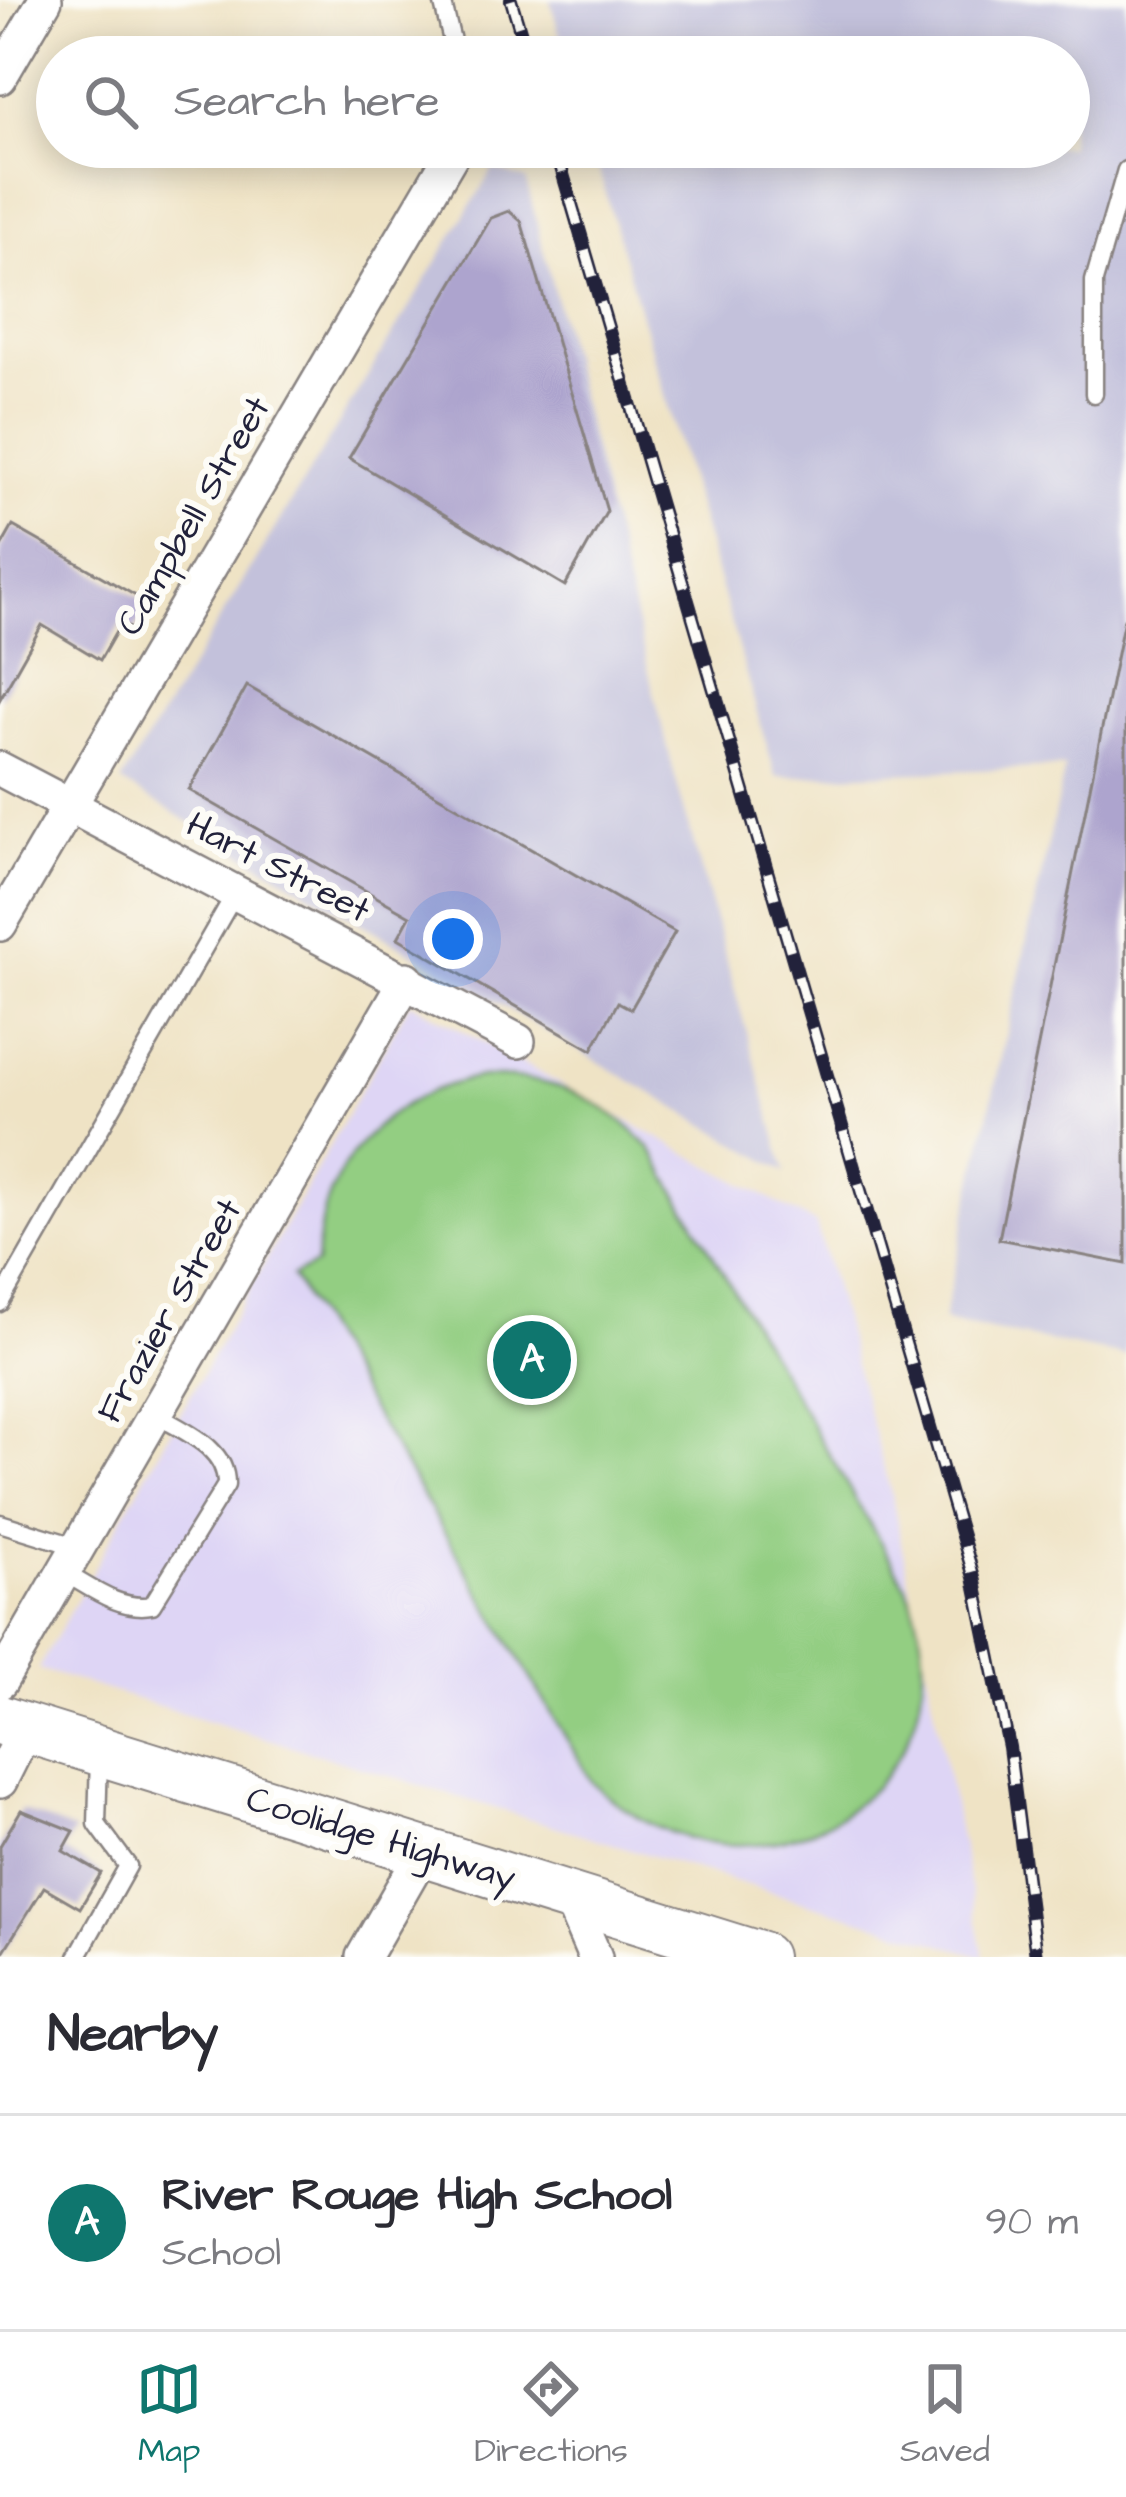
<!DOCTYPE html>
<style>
body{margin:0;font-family:"Architects Daughter",sans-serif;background:#f7f7f7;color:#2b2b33}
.you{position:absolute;left:453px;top:939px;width:42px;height:42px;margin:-30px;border:9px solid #fff;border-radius:50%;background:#1a73e8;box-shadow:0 0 0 18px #1a73e833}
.badge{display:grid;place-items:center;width:78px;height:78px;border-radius:50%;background:#0f766e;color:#fff;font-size:39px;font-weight:700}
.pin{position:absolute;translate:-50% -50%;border:6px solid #fff;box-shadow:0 3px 12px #0006}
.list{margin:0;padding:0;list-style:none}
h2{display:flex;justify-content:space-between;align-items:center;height:156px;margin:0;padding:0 48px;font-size:51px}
h2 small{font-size:39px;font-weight:400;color:#7c7c81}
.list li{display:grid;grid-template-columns:78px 1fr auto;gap:36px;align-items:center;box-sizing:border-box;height:216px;padding:0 48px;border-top:3px solid #e1e1e2}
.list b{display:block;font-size:45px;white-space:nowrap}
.list p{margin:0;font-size:39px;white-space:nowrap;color:#7c7c81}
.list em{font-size:39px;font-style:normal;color:#7c7c81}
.icon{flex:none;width:66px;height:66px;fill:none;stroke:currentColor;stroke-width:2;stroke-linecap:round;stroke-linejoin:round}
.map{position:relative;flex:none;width:1126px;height:1957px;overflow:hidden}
.search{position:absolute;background:#fff;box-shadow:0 6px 30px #0003;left:36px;right:36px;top:36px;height:132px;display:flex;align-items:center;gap:30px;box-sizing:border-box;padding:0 42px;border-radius:66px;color:#7c7c81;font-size:45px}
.sheet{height:372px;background:#fff}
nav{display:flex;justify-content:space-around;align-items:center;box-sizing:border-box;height:168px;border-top:3px solid #e1e1e2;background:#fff;font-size:33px;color:#7c7c81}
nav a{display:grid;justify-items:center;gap:6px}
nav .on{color:#0f766e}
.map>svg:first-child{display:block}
</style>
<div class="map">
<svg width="1126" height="1957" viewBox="0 0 1126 1957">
<rect width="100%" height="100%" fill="#fdfcf7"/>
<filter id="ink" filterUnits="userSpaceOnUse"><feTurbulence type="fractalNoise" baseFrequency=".00833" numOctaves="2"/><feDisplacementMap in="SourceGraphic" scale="24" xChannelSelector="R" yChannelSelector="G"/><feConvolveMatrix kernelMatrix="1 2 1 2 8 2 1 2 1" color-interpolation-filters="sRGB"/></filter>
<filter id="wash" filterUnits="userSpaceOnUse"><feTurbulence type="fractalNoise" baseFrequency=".004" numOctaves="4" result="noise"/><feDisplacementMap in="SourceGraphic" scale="48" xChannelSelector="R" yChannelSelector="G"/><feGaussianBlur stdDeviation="2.7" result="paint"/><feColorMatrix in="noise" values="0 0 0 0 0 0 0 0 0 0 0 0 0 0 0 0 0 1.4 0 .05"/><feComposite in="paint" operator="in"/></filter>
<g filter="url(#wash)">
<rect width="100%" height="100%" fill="#efe3c5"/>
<path fill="#ded5f5" d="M410,1002l406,222 76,273 92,460 -946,-288z"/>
<path fill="#c3c1db" d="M550,0h576v1356l-183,-35 122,-554 -289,10 -184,-630h477v-90h-503z
M493,169l33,11 149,597 111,395 -665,-390z"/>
<path fill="#93ce82" stroke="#5a785e" stroke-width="3" d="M482,1077c69,-2 123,21 169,72l255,437c82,196 -151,349 -313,197l-301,-507 24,-12c4,-98 69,-171 166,-187z"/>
<g id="blocks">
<path fill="#ada4ce" d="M509,211l12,10 86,290 -42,75 -216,-128 142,-240z
M13,526l137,78 -16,27 -13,-8 -21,37 -58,-35 -42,74v-150z
M1124,619h2v645l-127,-25z
M247,686l428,246 -44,77 -13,-7 -26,48 -194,-112 12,-22 -221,-126z
M21,1810l53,21 -11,20 38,22 -21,35 -36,-21 -44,70v-111z"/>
</g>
</g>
<g filter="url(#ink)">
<use href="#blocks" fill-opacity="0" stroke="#888280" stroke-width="3"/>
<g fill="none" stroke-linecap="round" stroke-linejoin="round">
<g stroke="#888280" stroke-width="21">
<path id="service" d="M442,0l14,57
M1094,394v-113l32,-111
M0,1303l236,-411
M0,1523l78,24
M63,1572c27,15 57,39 89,33l74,-120c1,-38 -42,-53 -71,-71
M77,1957l51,-91 -31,-42 2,-66"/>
</g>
<g stroke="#888280" stroke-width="38">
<path id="minor" d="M0,77l45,-77
M0,769l518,272
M0,924l456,-777
M0,1682l407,-703
M0,1781l26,-52
M569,1897l26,60
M363,1957l60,-105"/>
</g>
<g stroke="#888280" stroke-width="52">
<path id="secondary" d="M0,1720l762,237"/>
</g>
<use href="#service" stroke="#fff" stroke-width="16"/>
<use href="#minor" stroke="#fff" stroke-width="33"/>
<use href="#secondary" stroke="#fff" stroke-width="48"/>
<g stroke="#22223b" stroke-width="14">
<path id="rail" d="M511,0l17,57
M555,147l419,1430 35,170 27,210"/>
</g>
<use href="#rail" stroke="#fdfcf7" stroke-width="9" stroke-dasharray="27" stroke-linecap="butt"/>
</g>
</g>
<g text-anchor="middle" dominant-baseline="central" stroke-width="12" stroke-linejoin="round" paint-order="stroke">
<g font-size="36" fill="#22223b" stroke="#fdfcf7">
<text transform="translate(194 516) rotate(-60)">Campbell Street</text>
<text transform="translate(278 868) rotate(27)">Hart Street</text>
<text transform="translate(170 1311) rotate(-60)">Frazier Street</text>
<text transform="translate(381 1839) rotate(17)">Coolidge Highway</text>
</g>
</g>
</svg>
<div class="you"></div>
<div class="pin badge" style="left:532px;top:1360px">A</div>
<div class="search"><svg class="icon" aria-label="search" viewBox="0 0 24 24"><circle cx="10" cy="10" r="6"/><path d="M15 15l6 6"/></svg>Search here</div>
</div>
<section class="sheet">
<h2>Nearby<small></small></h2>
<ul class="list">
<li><span class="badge">A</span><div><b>River Rouge High School</b><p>School</p></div><em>90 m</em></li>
</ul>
</section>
<nav>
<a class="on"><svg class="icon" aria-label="map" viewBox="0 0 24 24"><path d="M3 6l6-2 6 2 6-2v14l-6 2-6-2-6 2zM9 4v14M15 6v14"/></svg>Map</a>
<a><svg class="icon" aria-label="directions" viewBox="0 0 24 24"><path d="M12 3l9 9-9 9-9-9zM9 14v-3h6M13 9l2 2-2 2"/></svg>Directions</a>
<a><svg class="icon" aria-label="saved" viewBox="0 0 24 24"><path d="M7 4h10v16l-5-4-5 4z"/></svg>Saved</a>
</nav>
